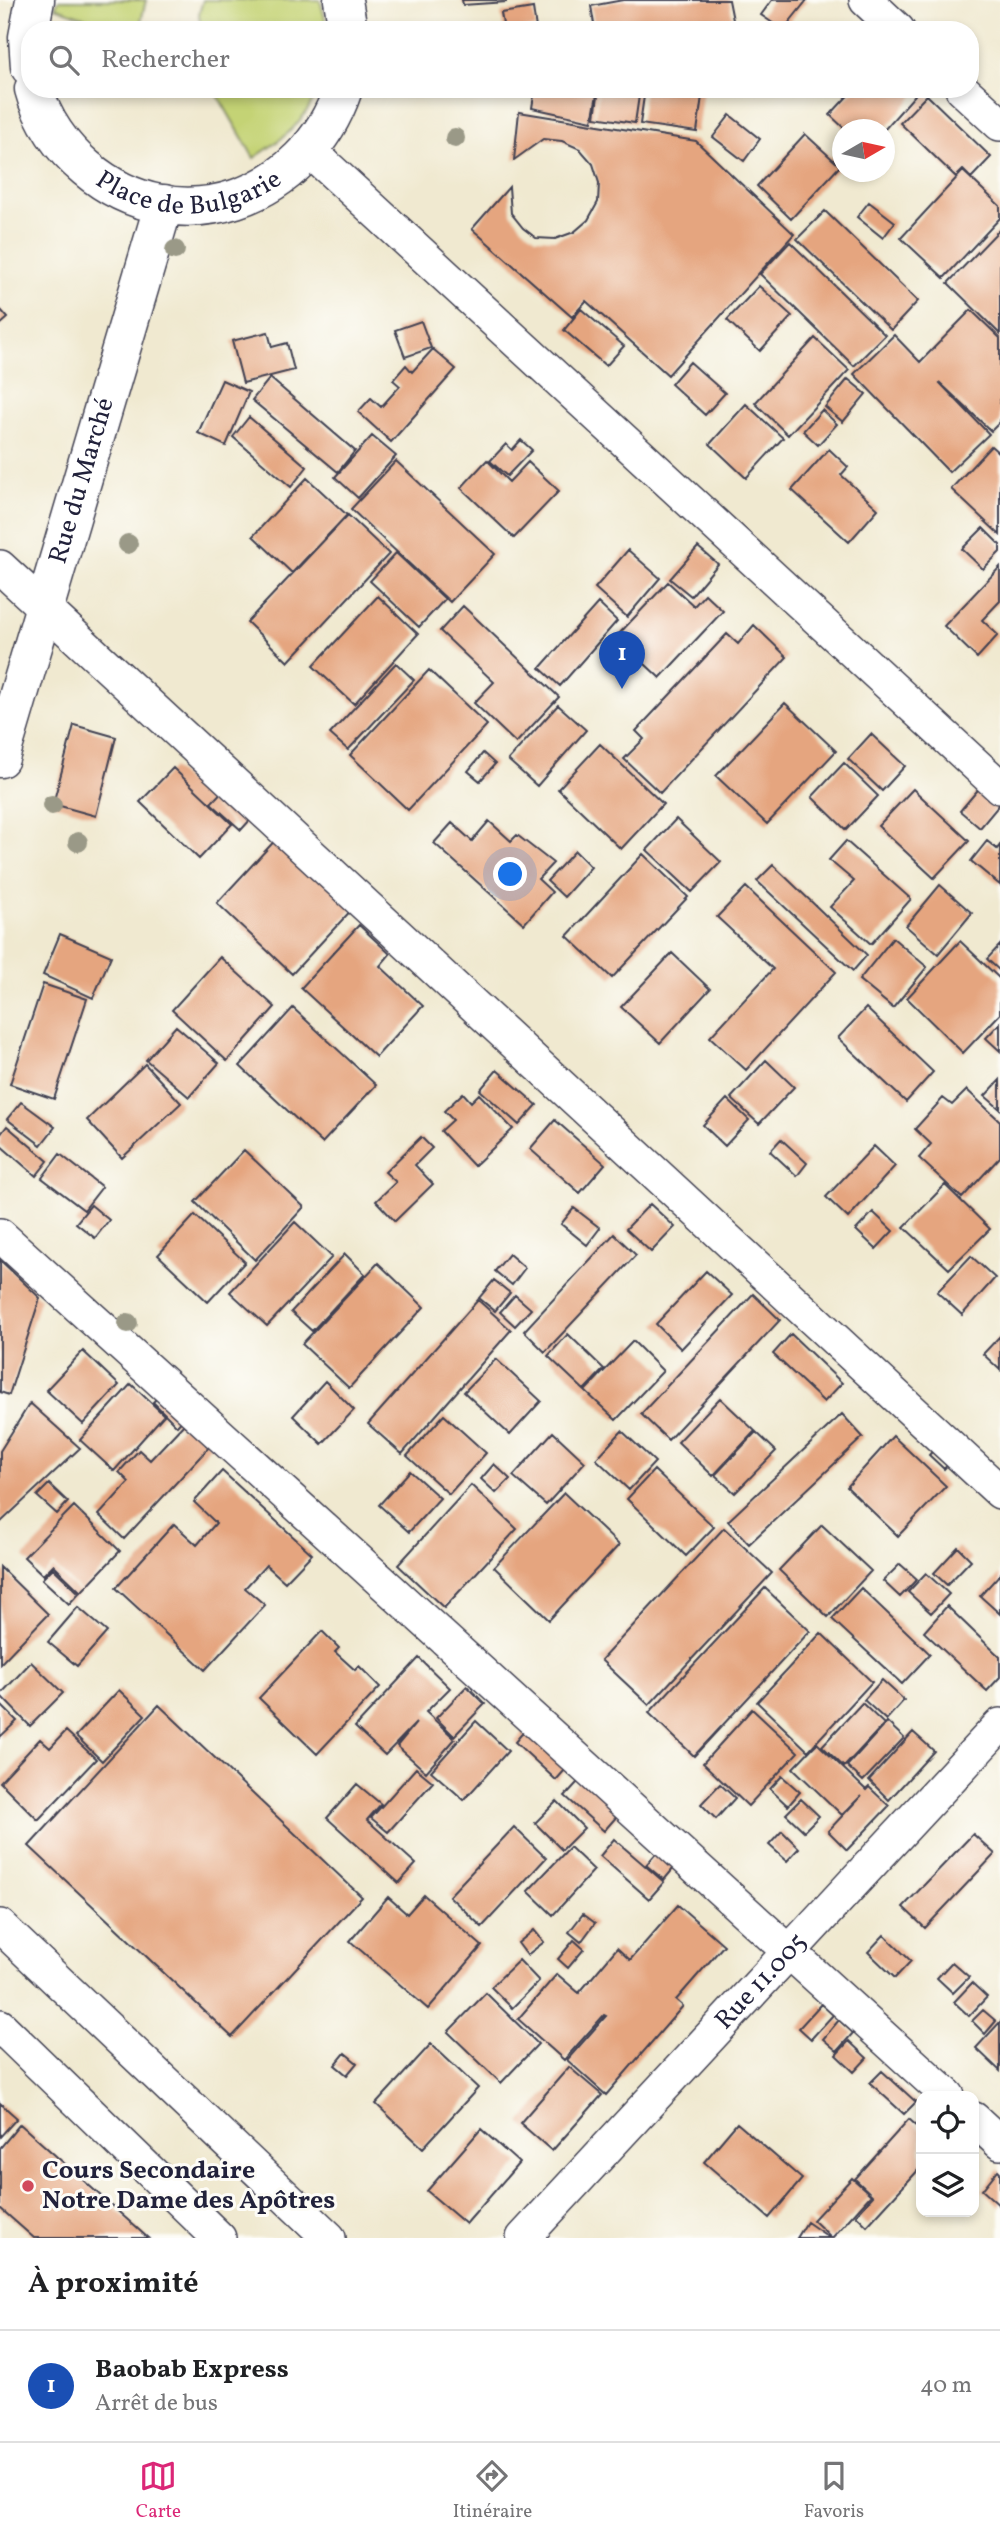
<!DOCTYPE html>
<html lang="fr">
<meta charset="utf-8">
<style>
body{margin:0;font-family:Vollkorn,serif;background:#f2f2f2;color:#202124}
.controls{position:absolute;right:21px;bottom:21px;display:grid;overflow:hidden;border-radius:14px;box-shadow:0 4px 10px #0003}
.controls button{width:63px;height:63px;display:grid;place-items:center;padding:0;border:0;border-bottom:2px solid #e0e0e0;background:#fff;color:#202124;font:35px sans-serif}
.compass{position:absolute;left:832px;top:119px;width:63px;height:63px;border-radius:50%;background:#fff;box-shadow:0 4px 10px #0003;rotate:81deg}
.you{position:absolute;left:511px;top:875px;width:24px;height:24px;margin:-18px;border:5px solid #fff;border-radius:50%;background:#1a73e8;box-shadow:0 0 0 10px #1a73e833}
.badge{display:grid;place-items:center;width:46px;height:46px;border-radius:50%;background:#db2777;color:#fff;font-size:23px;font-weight:700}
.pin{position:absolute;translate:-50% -58px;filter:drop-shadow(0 2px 4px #0008)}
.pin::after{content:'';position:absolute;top:37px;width:24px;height:21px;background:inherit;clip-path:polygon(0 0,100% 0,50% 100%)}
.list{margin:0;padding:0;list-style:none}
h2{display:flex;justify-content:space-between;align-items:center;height:91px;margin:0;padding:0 28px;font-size:30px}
h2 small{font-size:23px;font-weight:400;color:#757577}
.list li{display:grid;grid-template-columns:46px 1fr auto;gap:21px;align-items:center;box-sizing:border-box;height:112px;padding:0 28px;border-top:2px solid #e0e0e0}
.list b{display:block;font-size:26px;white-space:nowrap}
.list p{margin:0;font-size:23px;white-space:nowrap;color:#757577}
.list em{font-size:23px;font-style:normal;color:#757577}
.icon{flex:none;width:38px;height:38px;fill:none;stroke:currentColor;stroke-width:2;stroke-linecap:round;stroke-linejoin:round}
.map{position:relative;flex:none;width:1000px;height:2238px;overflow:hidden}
.search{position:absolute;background:#fff;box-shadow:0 4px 10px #0003;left:21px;right:21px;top:21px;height:77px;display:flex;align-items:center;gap:18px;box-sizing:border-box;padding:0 24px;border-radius:28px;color:#757577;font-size:26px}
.sheet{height:203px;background:#fff}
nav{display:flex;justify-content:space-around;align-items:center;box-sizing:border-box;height:98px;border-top:2px solid #e0e0e0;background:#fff;font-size:19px;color:#757577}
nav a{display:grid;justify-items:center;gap:4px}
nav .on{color:#db2777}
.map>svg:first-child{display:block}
</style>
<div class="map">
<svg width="1000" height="2238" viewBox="0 0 1000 2238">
<rect width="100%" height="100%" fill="#fdfcf7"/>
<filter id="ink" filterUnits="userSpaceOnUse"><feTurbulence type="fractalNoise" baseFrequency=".0143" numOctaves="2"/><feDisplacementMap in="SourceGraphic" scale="14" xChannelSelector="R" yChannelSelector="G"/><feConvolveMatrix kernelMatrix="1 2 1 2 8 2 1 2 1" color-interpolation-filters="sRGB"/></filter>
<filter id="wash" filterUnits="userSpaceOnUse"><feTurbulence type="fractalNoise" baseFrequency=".00686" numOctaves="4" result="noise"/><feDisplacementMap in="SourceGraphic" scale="28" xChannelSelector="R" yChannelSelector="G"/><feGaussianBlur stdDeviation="1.57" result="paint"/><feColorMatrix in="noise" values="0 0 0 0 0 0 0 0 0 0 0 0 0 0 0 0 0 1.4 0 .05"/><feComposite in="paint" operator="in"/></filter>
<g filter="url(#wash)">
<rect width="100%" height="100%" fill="#f0e9d0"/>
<path fill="#c4d375" stroke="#737a58" stroke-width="2" d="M59,0h87l-7,30h-20l-64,-23z
M203,0h117l8,30h-127l-2,-16z
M214,89h104c-13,34 -35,50 -64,69z"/>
<g id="blocks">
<path fill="#e5a57f" d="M462,0h44v2l-43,3z
M623,0h106l6,30h-140l-4,-24z
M772,0h35l-24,30 -22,-15z
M533,8l3,20 -32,2 -3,-17z
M535,89h63l-6,32 -60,-13z
M599,89h41l-5,34 -40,-6z
M645,89h58l-6,43 -57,-8z
M854,89h55l6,6 -31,35h-38l-16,-15z
M927,95l64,62 -20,21 -8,-8 -7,7 -56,-54z
M519,112l177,29 98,93 -126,141 -82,-74 -14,16 -100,-88 37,-42 2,26 12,15 13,10 19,1 19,-7 14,-12 10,-18 1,-19 -6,-19 -13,-15 -18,-8 -19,-2 -29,21z
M730,115l30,24 -16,22 -31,-24z
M805,134l35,32 -49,53 -34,-33z
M963,171l37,35v12l-56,60 -43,-40z
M869,202l26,20 -12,16 -26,-21z
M825,211l93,90 -27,29 -94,-91z
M1000,229v105l-52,-51z
M790,242l95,93 -31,31 -94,-92z
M759,286l33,30 -32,35 -33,-31z
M0,309l8,9 -8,7z
M581,309l43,37 -18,20 -42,-36z
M971,310l29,28v84l-9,9 -52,-49 50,52 -40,38 -95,-98 40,-39 26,27z
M421,321l10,27 -26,9 -10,-27z
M268,332l4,15 15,-4 7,27 -51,13 -11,-42z
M815,338l34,32 -61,65 -33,-32z
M433,349l23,20 -65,73 -33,-30 13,-14 10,9 19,-21 -7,-6 13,-15 6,7z
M690,362l35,31 -20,22 -34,-31z
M270,378l85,73 -17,21 -86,-72z
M848,379l18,15 -23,28 -18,-15z
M222,380l27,12 -23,54 -28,-13z
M746,404l37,34 -37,40 -36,-34z
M822,410l15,14 -19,21 -15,-14z
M249,417l58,50 -16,20 -58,-50z
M372,436l24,20 -38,42 -23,-21z
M521,440l11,10 -25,26 -17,-15 16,-17 6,6z
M991,446l9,8v81l-49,-46z
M829,449l19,18 -7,8 37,34 -29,33 -57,-52z
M487,460l22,22 19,-20 31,29 -45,47 -53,-50z
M396,461l99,93 -45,48 -99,-93z
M307,478l40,37 -55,58 -39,-37z
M348,515l41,39 -101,108 -41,-40z
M983,528l17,17v7l-17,17 -21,-20z
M698,547l20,17 -27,32 -21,-17z
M628,550l32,28 -33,39 -32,-29z
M396,553l49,46 -26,28 -49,-46z
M1000,567v34l-18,19 16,15 -21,23 -33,-32z
M668,582l26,24 11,-12 18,17 -63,67 -44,-41z
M378,596l40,38 -64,70 -41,-38z
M598,603l19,18 -57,65 -20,-18z
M463,606l96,91 -43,46 -42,-40 20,-21 -54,-51z
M754,625l33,32 -127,136 -36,-34 20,-20 -8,-8 91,-97 11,10z
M396,663l18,17 -66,70 -18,-16z
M429,670l58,55 -79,85 -58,-55z
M785,703l51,48 -69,73 -51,-48z
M558,705l28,25 -49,56 -29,-26z
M74,725l42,12 -20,79 -43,-12z
M871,734l34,32 -23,25 -34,-32z
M600,744l63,60 -42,45 -63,-60z
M483,753l12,11 -15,17 -12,-10z
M844,763l34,33 -32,34 -34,-33z
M173,768l59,56 -33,35 -59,-57z
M231,782l29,27 -19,21 -30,-27z
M982,785l18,14v5l-20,24 -20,-17z
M913,789l56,52 -35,37 -56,-52z
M676,819l45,43 -29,30 -45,-42z
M489,821l22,20 6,-6 36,28 -15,16 14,13 -28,32 -90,-81 18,-20 20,18z
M281,834l75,71 -64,69 -75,-71z
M846,841l65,58 -40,45 -41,-37 24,-26 -25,-21z
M987,841l10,8 3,-4v40l-29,-24z
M575,851l16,16 -27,30 -17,-16z
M643,854l45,43 -76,81 -45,-42z
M773,865l94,90 -14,16 -96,-90z
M940,885l32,28 -34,41 -32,-28z
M746,887l90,85 -90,98 -36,-33 63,-68 -56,-52z
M359,925l31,29 -10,12 43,40 -47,51 -75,-69z
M60,934l51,22 -18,42 -50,-23z
M893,938l34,29 -34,41 -34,-28z
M960,941l40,38v35l-37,39 -56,-55z
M1000,945v26l-13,-12z
M672,953l38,36 -50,54 -39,-36z
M220,957l55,50 -48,54 -55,-51z
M43,984l44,15 -33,100 -44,-15z
M293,1008l83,77 -54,58 -82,-77z
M866,1008l67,64 -27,30 -68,-64z
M1000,1023v28l-14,-13z
M176,1026l43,37 -30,34 -43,-37z
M766,1060l28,27 -35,37 -28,-26z
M145,1064l36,39 -59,55 -35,-38z
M497,1070l40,35 -18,20 -39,-35z
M1000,1080v29l-15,-13z
M967,1090l33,31v36l-38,41 -43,-40 12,-14 -16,-15 28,-31 9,7z
M463,1093l8,9 8,-8 34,35 -39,37 -33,-35 12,-11 -9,-9z
M727,1099l22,21 -24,26 -22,-21z
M21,1102l34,25 -14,18 -34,-26z
M555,1120l50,44 -25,29 -50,-44z
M7,1126l41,35 -12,15 -36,-31v-10z
M421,1137l11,11 -17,17 18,19 -38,37 -19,-20 20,-19 -11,-10z
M781,1139l26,24 -10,13 -27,-25z
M874,1146l21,20 -47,52 -22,-21z
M244,1150l60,57 -49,53 -60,-58z
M60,1154l42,33 -18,23 -42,-32z
M945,1185l45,44 -41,40 -45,-42z
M650,1204l25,23 -24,25 -25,-23z
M91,1205l18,15 -14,18 -19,-15z
M574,1208l26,20 -13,17 -26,-21z
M873,1212l20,19 -17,18 -20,-19z
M195,1215l50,47 -37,40 -50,-47z
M295,1222l37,35 -65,69 -37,-34z
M614,1234l22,21 -91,97 -21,-21z
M345,1254l20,20 -53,57 -21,-19z
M509,1254l16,14 -13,17 -17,-14z
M971,1256l24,22 -33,37 -25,-23z
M0,1260l40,38 -31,97 -9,-3z
M378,1263l46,44 -75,81 -47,-44z
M706,1271l26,24 -51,54 -25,-25z
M494,1280l16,13 -15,18 -16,-13z
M753,1294l27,26 -112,120 -27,-26z
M515,1295l16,14 -16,17 -15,-14z
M478,1300l33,30 -109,124 -34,-30z
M568,1334l36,35 -20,21 -36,-34z
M791,1334l51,49 -18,19 -51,-48z
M1000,1336v34l-17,-16z
M633,1341l30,30 -47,49 -31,-29z
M83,1351l36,34 -36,39 -37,-34z
M496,1359l45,42 -31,34 -46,-43z
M325,1381l29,29 -32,34 -29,-28z
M131,1384l33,31 -50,56 -34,-31z
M171,1384l24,22 -18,20 -24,-24z
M720,1398l35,33 -42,45 -35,-34z
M30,1403l50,45 -80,75v-72z
M842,1414l21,23 -114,107 -21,-23z
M444,1415l42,38 -37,41 -42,-38z
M186,1422l25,23 -87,94 -25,-24 30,-33 -10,-10 20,-22 11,10z
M622,1431l33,31 -26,28 -33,-31z
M553,1432l32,30 -39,43 -33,-29z
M756,1432l20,19 -41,42 -20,-18z
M893,1436l53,50 -48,50 -51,-49z
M941,1442l14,14 -11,13 -15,-14z
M494,1464l16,15 -14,14 -15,-14z
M654,1470l60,57 -28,29 -59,-57z
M222,1471l90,83 -27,28 -19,-17 -21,23 20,17 -60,65 -89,-82 58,-64 23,21 19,-22 -22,-21z
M410,1471l30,27 -31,34 -30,-27z
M49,1484l19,18 -11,12 -20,-18z
M471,1485l46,44 -73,79 -46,-43z
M564,1493l55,52 -70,75 -55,-53z
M74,1506l46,45 -39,41 -28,-27 -10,10 -19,-18z
M822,1525l49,46 -43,46 -49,-47z
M724,1528l48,45 -123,132 -48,-45z
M958,1547l13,13 -24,25 -13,-12z
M900,1564l17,15 -17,18 -17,-16z
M0,1567l48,47 -48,50z
M53,1568l26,25 -10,11 -27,-25z
M926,1573l23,21 -18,19 -23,-21z
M1000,1574v40l-20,-18z
M765,1588l45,43 -116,125 -45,-43z
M861,1588l69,66 -28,30 -70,-65z
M947,1606l53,51v20l-13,14 -63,-59z
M78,1607l29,25 -30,34 -29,-24z
M322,1631l17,17 -4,4 20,18 4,-4 21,21 -63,67 -58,-56z
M821,1633l51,49 -64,69 -51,-49z
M419,1658l31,30 -24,24 29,27 -29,33 -29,-26 19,-23 -31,32 -30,-28z
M31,1662l32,31 -33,33 -30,-31z
M882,1680l22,20 -18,20 -22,-20z
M467,1686l18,18 -31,32 -18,-18z
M119,1690l26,25 -43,46 -26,-25z
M862,1703l22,21 -40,43 -22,-21z
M0,1704l17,17 -17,16z
M159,1705l203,192 -130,140 -203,-191z
M752,1709l46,43 -50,54 -45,-43z
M476,1721l32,30 -44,49 -33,-29z
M887,1722l17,16 -41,43 -16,-15z
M530,1724l43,37 -17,19 -41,-38z
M66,1731l30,28 -58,61 -38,-38 40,-43 10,9z
M913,1732l21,19 -45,49 -20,-20z
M817,1743l49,47 3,-3 20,19 -42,44 -19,-19 33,-35 -19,19 -49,-47z
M416,1768l17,14 -45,50 -17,-14z
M587,1772l38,35 -21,24 -39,-35z
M782,1776l18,16 -12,14 -18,-17z
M357,1784l24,20 -14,16 49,44 -17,19 -72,-65z
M720,1784l15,14 -19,21 -15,-15z
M801,1799l18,17 -15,15 -18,-17z
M557,1801l27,27 -22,22 -27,-27z
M514,1827l32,31 -64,69 -33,-31z
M782,1831l17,17 -12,13 -18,-16z
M973,1834l22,20 -70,74 -22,-21z
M614,1839l50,43 -15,17 -49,-43z
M666,1842l17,15 -19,23 -18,-15z
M570,1847l24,23 -41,45 -25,-24z
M424,1895l58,51 -54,63 -78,-68 38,-44 19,17z
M678,1905l46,40 -48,55 7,6 -77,89 -39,-35 39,-44 -2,-1 -40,45 -46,-41 39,-45 22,19 38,-45 13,12z
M583,1914l12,9 -14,19 -12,-10z
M534,1930l10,12 -17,13 -9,-12z
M884,1935l27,26 -16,17 -27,-26z
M574,1940l10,9 -16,19 -10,-9z
M519,1960l20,21 -27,27 -21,-21z
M952,1962l17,15 -16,16 -16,-15z
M972,1983l15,14 -18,19 -15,-14z
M486,1993l52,51 -37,39 -53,-51z
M821,2004l12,11 -22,24 -12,-11z
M983,2010l13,11 -11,13 -13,-13z
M839,2020l14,13 -16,18 -14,-12z
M1000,2022v49l-24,-23z
M849,2041l18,17 -13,14 -18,-17z
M431,2044l47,44 -55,60 -47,-44z
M345,2053l12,10 -10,12 -12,-10z
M569,2067l33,28 -50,56 -32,-28z
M882,2071l34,31 -12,12 -34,-31z
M0,2103l17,15 -17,19z
M909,2119l12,11v37l-54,59 -11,-11 17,-19 -18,-17z
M737,2123l65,56 -33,39 -65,-56z
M20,2124l128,114h-114l-34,-30v-60z
M481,2129l38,34 -53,61 -39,-33z
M998,2170l2,2v34l-18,-16z
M852,2178l19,17 -39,43 -19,-18z
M807,2222l23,16h-33z"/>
</g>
</g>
<g filter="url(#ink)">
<use href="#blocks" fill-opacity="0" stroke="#414051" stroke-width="2"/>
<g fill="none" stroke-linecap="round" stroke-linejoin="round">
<g stroke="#414051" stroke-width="36">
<g id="minor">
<path d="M866,0l32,30"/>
<path d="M962,89l38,35"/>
<path d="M310,151l690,636"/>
<path d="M0,567l1000,925"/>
<path d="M0,1235l948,861"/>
<path d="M0,1926l329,312"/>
<path d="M0,2026l219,212"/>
<path d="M974,2119l26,24"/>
<path id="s1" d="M523,2238l477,-513"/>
</g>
</g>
<g stroke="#414051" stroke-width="41">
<g id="secondary">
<path d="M343,0l5,30"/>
<path d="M30,67l-2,-30 7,-37"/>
<path id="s2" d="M34,89c8,31 28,59 52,79 92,78 220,31 257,-79"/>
<path id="s3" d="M0,758l164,-554"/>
</g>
</g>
<use href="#minor" stroke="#fff" stroke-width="33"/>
<use href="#secondary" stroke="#fff" stroke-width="38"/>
</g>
<g fill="#9a9987">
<circle cx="455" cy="138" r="10"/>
<circle cx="175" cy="250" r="10"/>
<circle cx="128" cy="544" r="10"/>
<circle cx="52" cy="805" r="10"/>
<circle cx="78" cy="842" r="10"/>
<circle cx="128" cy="1323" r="10"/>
</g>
</g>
<circle fill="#d1495b" stroke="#fdfcf7" stroke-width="2.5" cx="28" cy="2186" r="7"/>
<g text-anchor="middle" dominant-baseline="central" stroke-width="6" stroke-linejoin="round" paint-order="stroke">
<g font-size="26" fill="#22223b" stroke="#fdfcf7">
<text stroke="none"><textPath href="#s2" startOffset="208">Place de Bulgarie</textPath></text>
<text stroke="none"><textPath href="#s3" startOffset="289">Rue du Marché</textPath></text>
<text stroke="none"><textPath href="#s1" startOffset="350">Rue 11.005</textPath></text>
</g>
<g font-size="26" font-weight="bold" fill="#22223b" stroke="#fdfcf7" text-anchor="start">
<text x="42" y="2171">Cours Secondaire<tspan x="42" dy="30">Notre Dame des Apôtres</tspan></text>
</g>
</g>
</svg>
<div class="controls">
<button><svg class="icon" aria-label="locate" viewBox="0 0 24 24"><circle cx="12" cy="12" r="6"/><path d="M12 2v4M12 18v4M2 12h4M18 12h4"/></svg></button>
<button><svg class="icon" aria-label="layers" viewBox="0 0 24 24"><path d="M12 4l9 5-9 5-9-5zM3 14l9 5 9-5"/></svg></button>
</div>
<svg class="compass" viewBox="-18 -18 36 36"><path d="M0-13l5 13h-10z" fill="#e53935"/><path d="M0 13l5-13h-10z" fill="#757577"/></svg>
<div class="you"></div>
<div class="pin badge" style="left:622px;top:689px;background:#1a4fb4">1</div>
<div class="search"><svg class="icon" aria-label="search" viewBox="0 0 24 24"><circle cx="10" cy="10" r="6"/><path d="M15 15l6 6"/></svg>Rechercher</div>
</div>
<section class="sheet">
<h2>À proximité<small></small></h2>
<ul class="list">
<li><span class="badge" style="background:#1a4fb4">1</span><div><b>Baobab Express</b><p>Arrêt de bus</p></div><em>40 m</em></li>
</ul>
</section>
<nav>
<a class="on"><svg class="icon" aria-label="map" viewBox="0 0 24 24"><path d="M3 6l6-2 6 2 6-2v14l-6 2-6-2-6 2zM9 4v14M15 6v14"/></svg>Carte</a>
<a><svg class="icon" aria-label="directions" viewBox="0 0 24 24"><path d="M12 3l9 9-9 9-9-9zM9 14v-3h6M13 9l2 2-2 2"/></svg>Itinéraire</a>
<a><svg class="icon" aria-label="saved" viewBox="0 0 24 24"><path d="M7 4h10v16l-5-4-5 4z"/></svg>Favoris</a>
</nav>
